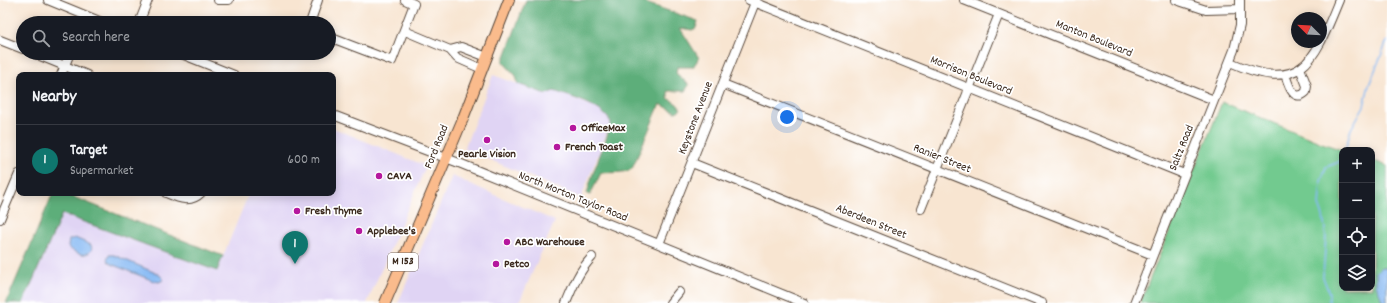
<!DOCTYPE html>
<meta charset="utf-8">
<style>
body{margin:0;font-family:Dekko,sans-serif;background:#20242c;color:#f1f3f6}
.controls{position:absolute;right:12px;bottom:12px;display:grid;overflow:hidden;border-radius:8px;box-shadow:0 2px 10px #0003}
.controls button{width:36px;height:36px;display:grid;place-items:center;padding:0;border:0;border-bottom:1px solid #363941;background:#171b24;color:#f1f3f6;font:20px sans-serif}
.compass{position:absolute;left:1291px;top:12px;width:36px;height:36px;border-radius:50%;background:#171b24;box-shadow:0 2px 10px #0003;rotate:294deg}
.you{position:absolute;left:787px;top:117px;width:14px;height:14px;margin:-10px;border:3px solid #fff;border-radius:50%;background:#1a73e8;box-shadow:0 0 0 6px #1a73e833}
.badge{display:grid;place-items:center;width:26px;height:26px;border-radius:50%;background:#0f766e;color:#fff;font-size:13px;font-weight:700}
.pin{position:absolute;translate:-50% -33px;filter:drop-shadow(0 1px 2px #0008)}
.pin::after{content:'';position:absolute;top:21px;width:14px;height:12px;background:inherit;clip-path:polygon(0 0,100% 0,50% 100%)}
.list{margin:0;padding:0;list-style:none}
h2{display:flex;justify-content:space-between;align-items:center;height:52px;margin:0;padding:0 16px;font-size:17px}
h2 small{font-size:13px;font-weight:400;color:#9ea1a6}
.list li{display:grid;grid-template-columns:26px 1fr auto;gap:12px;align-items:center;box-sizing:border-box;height:72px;padding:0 16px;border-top:1px solid #363941}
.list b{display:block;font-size:15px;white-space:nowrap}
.list p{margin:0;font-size:13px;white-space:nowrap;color:#9ea1a6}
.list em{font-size:13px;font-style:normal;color:#9ea1a6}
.icon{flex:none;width:22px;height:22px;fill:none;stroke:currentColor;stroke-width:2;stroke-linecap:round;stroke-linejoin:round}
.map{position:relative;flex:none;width:1387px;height:303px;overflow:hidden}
.search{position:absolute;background:#171b24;box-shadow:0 2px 10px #0003;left:16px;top:16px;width:320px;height:44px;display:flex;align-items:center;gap:10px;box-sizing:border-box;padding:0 14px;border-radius:22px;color:#9ea1a6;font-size:15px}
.panel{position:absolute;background:#171b24;box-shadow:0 2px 10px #0003;left:16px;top:72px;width:320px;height:124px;border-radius:8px}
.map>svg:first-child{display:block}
</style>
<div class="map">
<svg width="1387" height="303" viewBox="0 0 1387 303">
<rect width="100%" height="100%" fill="#fff"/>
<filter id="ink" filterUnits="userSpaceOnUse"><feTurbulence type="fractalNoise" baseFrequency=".025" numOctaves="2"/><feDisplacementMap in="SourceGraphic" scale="8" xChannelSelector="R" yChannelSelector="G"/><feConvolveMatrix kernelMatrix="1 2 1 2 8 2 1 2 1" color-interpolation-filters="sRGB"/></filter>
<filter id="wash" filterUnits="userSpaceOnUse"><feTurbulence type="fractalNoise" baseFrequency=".012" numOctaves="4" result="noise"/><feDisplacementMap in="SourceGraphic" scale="16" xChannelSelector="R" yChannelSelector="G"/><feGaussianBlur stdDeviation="0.9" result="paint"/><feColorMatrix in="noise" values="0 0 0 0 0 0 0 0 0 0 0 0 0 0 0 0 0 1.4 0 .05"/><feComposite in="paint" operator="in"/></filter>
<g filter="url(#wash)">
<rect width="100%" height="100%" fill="#f8e5d1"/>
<path fill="#e0d4f4" d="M493,75l53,19 8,-4 43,18 9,6 5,8 -30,76 -117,-49z
M333,128l93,38 -59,137h-344l39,-90 155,58 32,-78h84z
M452,176l103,45 -36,82h-121z"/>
<path fill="#72ca8f" stroke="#567a56" d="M1222,102l100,41 20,7v138h30v-128l15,6v137h-247z"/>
<path fill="#5dae7a" stroke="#4c6c4c" d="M526,0h111l61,21 -2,7 -4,2 -12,-2 19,30 -6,9h-16l-1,6 13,12 -4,6h-17v7l9,6 4,5 -5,3 -16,-8 -28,65c-9,5 -21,3 -31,4l-11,22 -3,-1c5,-24 18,-47 24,-72 -11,-18 -38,-24 -57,-31l-8,3 -28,-10 -2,-8 -13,-14z
M53,193h10l160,63 -6,15 -155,-57 -39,89h-17z"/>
<path fill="#87baf4" stroke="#617289" d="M75,238l16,7 1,4c-6,10 -17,4 -24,-2l1,-7z
M109,255h5l44,19 5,4v2l-4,2 -5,-1 -43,-17 -4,-4z
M1381,267l6,1v35h-4l-7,-18v-13z"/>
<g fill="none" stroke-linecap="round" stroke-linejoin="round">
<path stroke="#87baf4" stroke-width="1.5" d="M1345,150l6,-21 13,-23 5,-21 18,-44
M1329,303v-10l-6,-16 3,-41 -3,-20 -4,-11 2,-24 5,-14 13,-5 3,-5"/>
</g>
</g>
<g filter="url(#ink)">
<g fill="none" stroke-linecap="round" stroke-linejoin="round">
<g stroke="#574639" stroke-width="10">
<path id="minor" d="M48,0l56,23
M218,0h11
M749,0l435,174
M964,0l250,100
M1176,0l30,10 34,-1
M139,23l9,-23
M310,23l8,-23
M405,31l45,19
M329,37l63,24 22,-57 -9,-4
M0,40l23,9
M33,53l54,22
M179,53l55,22
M1230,62c73,33 84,-1 109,-62
M482,69l-25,-11 -7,-8 11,-3 26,10
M1285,74c3,9 8,30 21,18l1,-6 -7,-18
M61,75l9,-22
M723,84l430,171
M333,115l126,48 345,140
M692,163l350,140
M166,193c12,5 24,11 35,0
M921,209l78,-195
M0,219l19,-45
M659,244l97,-244
M566,303c7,-17 13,-32 26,-46
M670,303l9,-11
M1134,303l100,-253 6,-25v-25"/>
</g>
<g stroke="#574639" stroke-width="12">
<path id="major" d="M385,303l77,-182 47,-121"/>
</g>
<use href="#minor" stroke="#fff" stroke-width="8"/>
<use href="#major" stroke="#fabb8c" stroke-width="10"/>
</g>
</g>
<g fill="#b5179e" stroke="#fff" stroke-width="1.5">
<circle cx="573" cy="128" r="4"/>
<circle cx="487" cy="140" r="4"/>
<circle cx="557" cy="147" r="4"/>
<circle cx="379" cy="176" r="4"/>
<circle cx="297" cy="211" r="4"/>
<circle cx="359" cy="231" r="4"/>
<circle cx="507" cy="242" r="4"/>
<circle cx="496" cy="264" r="4"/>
</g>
<g text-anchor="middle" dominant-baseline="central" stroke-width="3.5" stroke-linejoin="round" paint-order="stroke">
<rect fill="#fff" stroke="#766a62" stroke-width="1" x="388" y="253" width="30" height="18" rx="3"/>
<g font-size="11" font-weight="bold" fill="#3b2a1e">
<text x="403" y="262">M 153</text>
</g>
<g font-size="12" fill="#3b2a1e" stroke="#fff">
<text transform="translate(1094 39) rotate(22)">Manton Boulevard</text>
<text transform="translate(971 76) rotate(22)">Morrison Boulevard</text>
<text transform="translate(696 118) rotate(-69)">Keystone Avenue</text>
<text transform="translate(437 147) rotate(-68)">Ford Road</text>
<text transform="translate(1182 148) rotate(-68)">Saltz Road</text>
<text transform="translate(942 159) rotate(22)">Ranier Street</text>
<text transform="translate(573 197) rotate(22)">North Morton Taylor Road</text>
<text transform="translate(871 222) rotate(22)">Aberdeen Street</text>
</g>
<g font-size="12" font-weight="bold" fill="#3b2a1e" stroke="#fff" text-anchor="start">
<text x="581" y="128">OfficeMax</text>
<text x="565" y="147">French Toast</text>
<text x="487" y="154" text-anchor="middle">Pearle Vision</text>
<text x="387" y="176">CAVA</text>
<text x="305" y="211">Fresh Thyme</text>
<text x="367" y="231">Applebee's</text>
<text x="515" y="242">ABC Warehouse</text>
<text x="504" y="264">Petco</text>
</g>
</g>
</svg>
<div class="controls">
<button>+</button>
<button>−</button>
<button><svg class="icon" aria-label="locate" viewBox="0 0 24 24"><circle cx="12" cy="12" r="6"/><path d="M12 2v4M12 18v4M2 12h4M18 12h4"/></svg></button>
<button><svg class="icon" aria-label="layers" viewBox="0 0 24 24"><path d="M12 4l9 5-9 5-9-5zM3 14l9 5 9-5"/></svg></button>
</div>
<svg class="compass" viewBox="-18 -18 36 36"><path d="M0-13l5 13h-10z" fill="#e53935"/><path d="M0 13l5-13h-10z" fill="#9ea1a6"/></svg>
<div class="you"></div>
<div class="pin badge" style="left:295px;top:264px">1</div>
<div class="search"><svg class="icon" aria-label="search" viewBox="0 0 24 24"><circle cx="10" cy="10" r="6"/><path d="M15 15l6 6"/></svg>Search here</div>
<section class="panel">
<h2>Nearby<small></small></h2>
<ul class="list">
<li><span class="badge">1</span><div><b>Target</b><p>Supermarket</p></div><em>600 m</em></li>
</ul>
</section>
</div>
